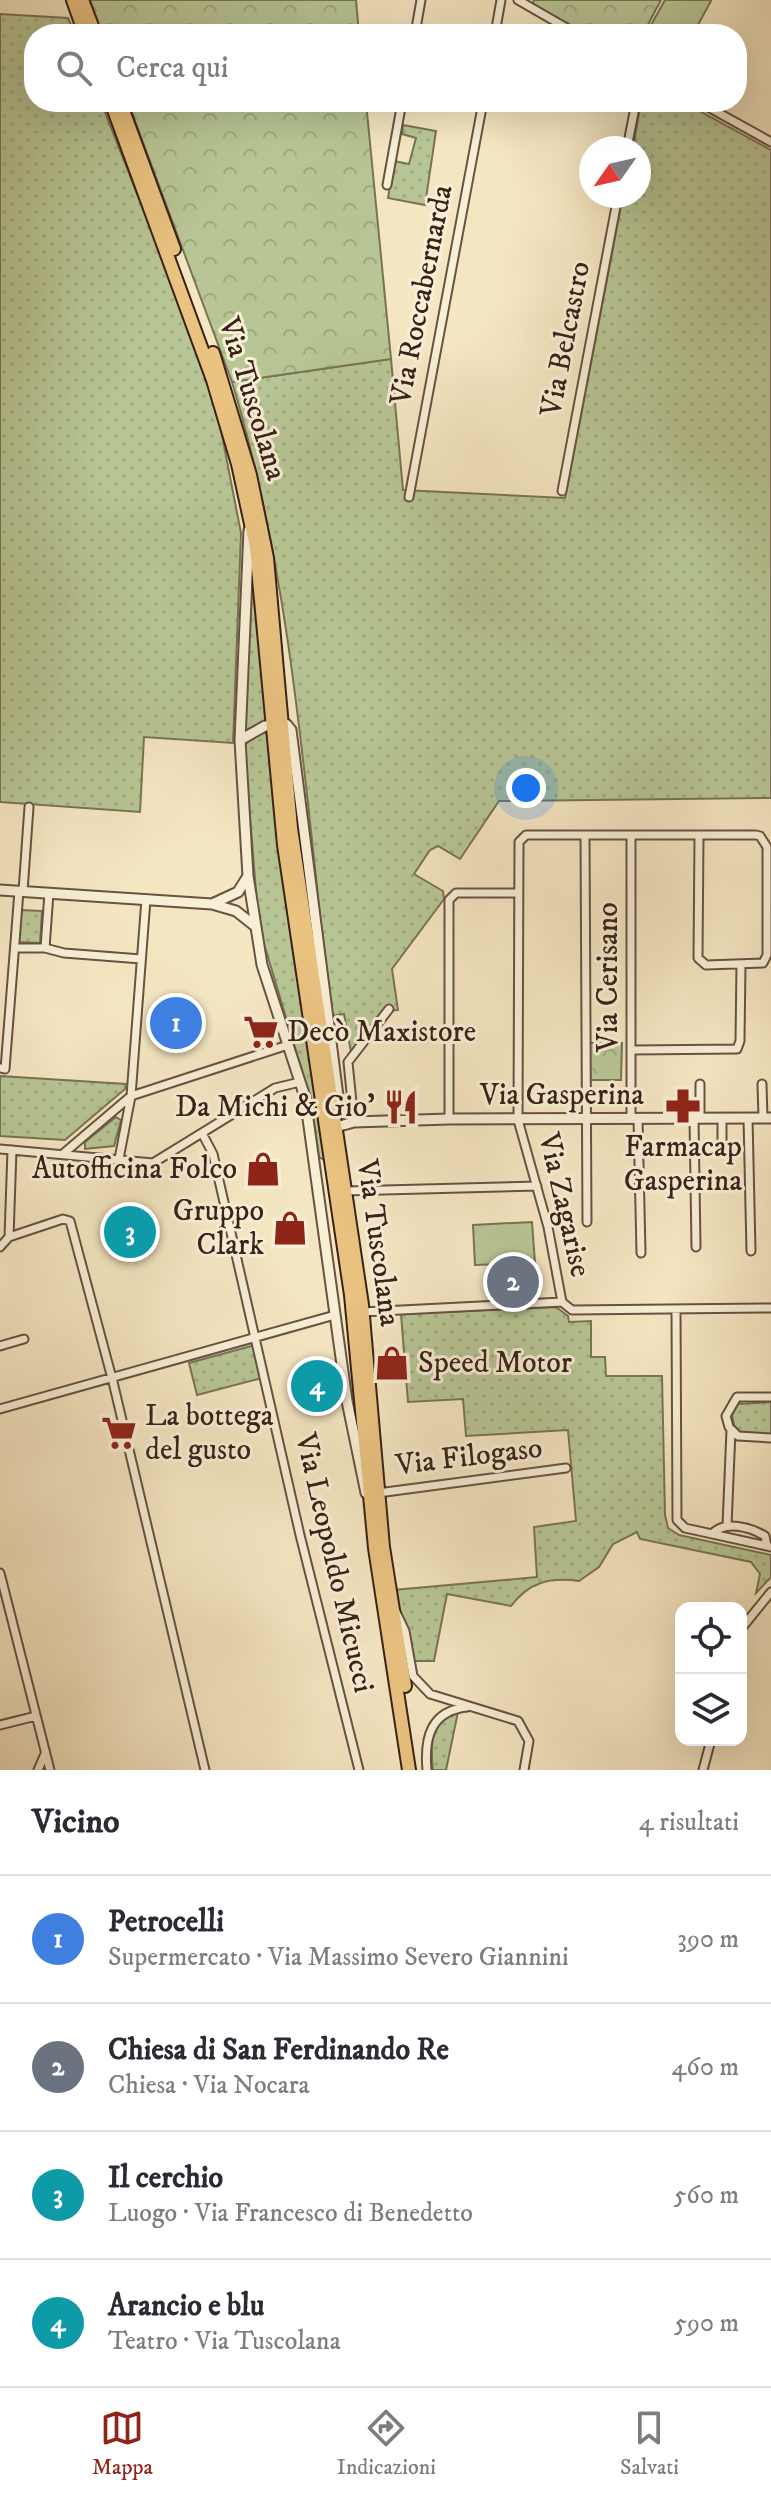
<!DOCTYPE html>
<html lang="it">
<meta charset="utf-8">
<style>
body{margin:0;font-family:"IM FELL DW Pica",serif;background:#f2f2f3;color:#2b2b33}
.controls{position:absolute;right:24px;bottom:24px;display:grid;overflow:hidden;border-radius:16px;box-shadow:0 8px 32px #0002}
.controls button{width:72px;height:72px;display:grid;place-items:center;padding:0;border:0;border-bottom:2px solid #e1e1e2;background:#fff;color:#2b2b33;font:40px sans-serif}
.compass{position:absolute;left:579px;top:136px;width:72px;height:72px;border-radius:50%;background:#fff;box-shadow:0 8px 32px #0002;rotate:236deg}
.you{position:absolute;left:526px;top:788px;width:28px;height:28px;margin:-20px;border:6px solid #fff;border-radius:50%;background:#1a73e8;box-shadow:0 0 0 12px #1a73e833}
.badge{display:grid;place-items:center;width:52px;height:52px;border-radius:50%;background:#8f2418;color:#fff;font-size:26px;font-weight:700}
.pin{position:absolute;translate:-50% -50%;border:4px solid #fff;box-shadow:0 2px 8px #0006}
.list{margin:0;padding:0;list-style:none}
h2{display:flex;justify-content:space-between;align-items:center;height:104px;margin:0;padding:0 32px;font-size:34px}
h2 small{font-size:26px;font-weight:400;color:#7c7c81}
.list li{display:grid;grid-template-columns:52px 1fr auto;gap:24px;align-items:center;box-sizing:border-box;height:128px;padding:0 32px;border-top:2px solid #e1e1e2}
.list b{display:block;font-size:30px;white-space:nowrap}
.list p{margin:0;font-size:26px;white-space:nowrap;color:#7c7c81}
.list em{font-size:26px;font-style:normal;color:#7c7c81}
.icon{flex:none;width:44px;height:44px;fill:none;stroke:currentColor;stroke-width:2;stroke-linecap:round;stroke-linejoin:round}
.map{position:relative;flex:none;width:771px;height:1770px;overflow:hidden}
.search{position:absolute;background:#fff;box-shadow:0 8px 32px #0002;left:24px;right:24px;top:24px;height:88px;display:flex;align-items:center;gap:20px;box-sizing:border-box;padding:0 28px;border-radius:32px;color:#7c7c81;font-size:30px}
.sheet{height:616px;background:#fff}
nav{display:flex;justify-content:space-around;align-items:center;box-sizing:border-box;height:112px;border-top:2px solid #e1e1e2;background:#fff;font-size:22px;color:#7c7c81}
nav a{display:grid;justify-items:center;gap:4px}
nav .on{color:#8f2418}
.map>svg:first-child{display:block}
</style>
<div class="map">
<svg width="771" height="1770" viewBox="0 0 771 1770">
<defs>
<pattern id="grass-dots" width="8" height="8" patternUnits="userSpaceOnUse" patternTransform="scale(2)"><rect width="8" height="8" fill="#b8c695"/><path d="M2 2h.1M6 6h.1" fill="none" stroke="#9faa80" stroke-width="1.8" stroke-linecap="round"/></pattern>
<pattern id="park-crowns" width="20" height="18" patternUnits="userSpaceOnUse" patternTransform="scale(2)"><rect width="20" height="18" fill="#b8c695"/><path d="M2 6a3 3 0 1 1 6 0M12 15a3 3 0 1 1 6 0" fill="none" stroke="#9faa80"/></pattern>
</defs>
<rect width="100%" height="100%" fill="#f5e6c2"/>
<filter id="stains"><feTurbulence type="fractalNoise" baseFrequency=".0025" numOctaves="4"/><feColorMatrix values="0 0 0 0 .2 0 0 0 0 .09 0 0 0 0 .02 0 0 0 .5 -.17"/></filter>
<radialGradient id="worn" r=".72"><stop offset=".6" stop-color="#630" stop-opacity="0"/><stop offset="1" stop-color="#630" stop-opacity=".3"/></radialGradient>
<path fill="url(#grass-dots)" stroke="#787456" stroke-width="2" d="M0,14l68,4 7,16h-41v68h67l110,281 6,27 24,123 -8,210 -89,-6 -4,75 -140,-10z
M641,102h42l88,48v648l-272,3 -39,58 -22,-13 -8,4 -16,24 29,17 1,8 -52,70 6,41 -15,2 -32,40 -7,-38 -13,2c-25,-213 -37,-429 -99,-634l159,-23 12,131 162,8 58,-302h16v-48h-6z
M403,125l33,6 -11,74 -37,-7 6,-37 15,3 7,-26 -14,-4z
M252,561l15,159 -23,12z
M264,731l6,5 59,427 -10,-6 -9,-59 -51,-171 -15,-182z
M20,910l22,1 -2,32 -22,-1z
M0,1076l126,8 -1,5 -60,51 -65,-4z
M116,1117l5,3 -7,26 -29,3v-7z
M556,1307l12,9 1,6 22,-1v36h14l1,19h56l3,139 3,13 11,7 92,20v22l-15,16 4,-19 -9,-12 -111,-23 -3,-7 -24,12 -14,23 -20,14c-29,-4 -50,1 -68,25l-64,-12 -13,67h-20l-20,-71 143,-13 -3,-50 42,-6 -8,-91 -102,6 -3,-37 -55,3 -7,-88z
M255,1345l7,33 -65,17 -8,-32z
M771,1402v32h-26l-10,-5 -3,-14 6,-11z
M454,1712h4l-12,58h-13c-3,-26 -3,-43 21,-58z"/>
<path fill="url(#park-crowns)" stroke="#787456" stroke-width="2" d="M90,0h266l3,34h-257z
M534,0h127l-18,34h-57l-54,-30z
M128,102h238l25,257 -159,23z
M590,1043h32l-1,37h-31z"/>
<path fill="#b8c695" stroke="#787456" stroke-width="2" d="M665,0h44l2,1 -18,33h-47z
M532,1222l3,41 -60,2 -2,-40z"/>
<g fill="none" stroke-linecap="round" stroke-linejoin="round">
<g stroke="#685242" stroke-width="11">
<path id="minor" d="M518,0l59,34
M415,34l6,-34
M495,34l6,-34
M699,102l72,40
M627,148l9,-46
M387,185l15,-83
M562,491l56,-295
M409,497l74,-395
M585,835l2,387
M631,835v284
M23,891l6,-84
M15,948h30l4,-55
M45,948l19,5 77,6
M633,1050l104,-1 3,-8 1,-76
M0,1068l5,1 14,-178
M762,1084l1,34
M694,1118l2,129
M700,1118v-34
M748,1118l3,133
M449,1119v-219l7,-7h62
M638,1119l3,134
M354,1122l-6,-60 41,-53
M203,1135l10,19 87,381 59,235
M0,1149l153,14 122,-75 25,-6
M722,1150v-32
M64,1153l67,-57 157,-51
M119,1159l12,-63 15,-197
M345,1191l192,-5
M9,1237l3,-87
M0,1247l9,-10 54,-18 7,2 43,161 92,388
M562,1302l-14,-75 -30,-107 1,-278 7,-7h230l4,1 7,11v108l-4,8 -57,2 -8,-7 1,-123
M562,1302l10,8 199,-2
M676,1309l1,211 8,8 86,19
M362,1312l200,-10
M0,1346l24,-7
M771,1397h-34l-11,19 3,11 9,9 33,2
M0,1409l335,-94
M378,1493l188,-25
M727,1526l4,-96
M712,1534c13,-14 38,-7 53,2l2,10
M0,1573l50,197
M396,1612l9,19 8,45 17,18 88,27 11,20 -5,29
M741,1629l30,-37
M0,1725l36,-9
M38,1770l7,-16
M427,1770c-3,-33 4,-59 40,-63
M703,1770l8,-30"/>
</g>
<g stroke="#685242" stroke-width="13">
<path id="tertiary" d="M249,530l-9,210 8,136 14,89 43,132 42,304 19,92
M240,740l25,-14 21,-2 5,6 48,374
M0,890l212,14 24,7 19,15
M212,904l26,-12 10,-16
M336,1127l18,-5 95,-3 322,-1"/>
</g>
<g stroke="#392118" stroke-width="16">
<path id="primary" d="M73,0l12,34
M82,0l13,34
M111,102l102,278 25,84 18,83 28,298 67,450 24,253 34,222
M120,102l54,147
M213,353l37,122 17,83 24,270 71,477 21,242 22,139"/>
</g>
<use href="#minor" stroke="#f8efd7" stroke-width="7"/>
<use href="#tertiary" stroke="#f8efd7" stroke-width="9"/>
<use href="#primary" stroke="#eac381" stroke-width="12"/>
</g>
<defs>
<g id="supermarket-bare" transform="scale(2.76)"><path d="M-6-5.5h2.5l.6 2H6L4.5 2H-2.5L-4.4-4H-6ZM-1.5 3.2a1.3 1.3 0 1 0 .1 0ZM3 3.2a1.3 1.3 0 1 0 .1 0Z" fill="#8f2418" stroke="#f8efd7" stroke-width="2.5" paint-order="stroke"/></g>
<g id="pharmacy-bare" transform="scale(2.76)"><path d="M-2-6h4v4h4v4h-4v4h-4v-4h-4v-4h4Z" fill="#8f2418" stroke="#f8efd7" stroke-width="2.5" paint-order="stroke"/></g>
<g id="restaurant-bare" transform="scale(2.76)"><path d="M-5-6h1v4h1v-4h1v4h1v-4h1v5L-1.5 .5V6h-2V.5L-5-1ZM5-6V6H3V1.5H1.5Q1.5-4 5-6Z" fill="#8f2418" stroke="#f8efd7" stroke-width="2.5" paint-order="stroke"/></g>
<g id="shop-bare" transform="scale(2.76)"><path d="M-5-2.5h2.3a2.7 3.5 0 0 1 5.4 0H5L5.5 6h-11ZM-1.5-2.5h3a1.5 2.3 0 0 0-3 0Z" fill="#8f2418" stroke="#f8efd7" stroke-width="2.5" paint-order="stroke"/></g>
</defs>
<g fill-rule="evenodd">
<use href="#supermarket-bare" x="261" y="1032"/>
<use href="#pharmacy-bare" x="683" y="1106"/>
<use href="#restaurant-bare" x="401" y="1107"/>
<use href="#shop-bare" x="263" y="1169"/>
<use href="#shop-bare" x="290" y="1228"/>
<use href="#shop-bare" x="392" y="1363"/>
<use href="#supermarket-bare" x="119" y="1433"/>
</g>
<g text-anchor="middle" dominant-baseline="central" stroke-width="6" stroke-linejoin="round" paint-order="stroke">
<g font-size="30" fill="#392118" stroke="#f8efd7">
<text transform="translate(422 295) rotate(-79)">Via Roccabernarda</text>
<text transform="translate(566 339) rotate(-79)">Via Belcastro</text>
<text transform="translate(252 399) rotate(73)">Via Tuscolana</text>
<text transform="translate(608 977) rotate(-90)">Via Cerisano</text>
<text x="562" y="1095">Via Gasperina</text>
<text transform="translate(564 1205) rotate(77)">Via Zagarise</text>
<text transform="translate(378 1243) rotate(82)">Via Tuscolana</text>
<text transform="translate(469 1457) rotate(-7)">Via Filogaso</text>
<text transform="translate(334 1563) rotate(77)">Via Leopoldo Micucci</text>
</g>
<g font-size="30" fill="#392118" stroke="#f8efd7" text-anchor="start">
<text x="287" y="1032">Decò Maxistore</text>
<text x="375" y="1107" text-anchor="end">Da Michi &amp; Gio'</text>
<text x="683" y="1147" text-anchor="middle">Farmacap<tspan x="683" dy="34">Gasperina</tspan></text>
<text x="237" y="1169" text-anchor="end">Autofficina Folco</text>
<text x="264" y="1211" text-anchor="end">Gruppo<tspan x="264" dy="34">Clark</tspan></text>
<text x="418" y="1363">Speed Motor</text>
<text x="145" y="1416">La bottega<tspan x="145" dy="34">del gusto</tspan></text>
</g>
</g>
<rect width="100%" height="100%" filter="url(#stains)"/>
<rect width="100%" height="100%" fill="url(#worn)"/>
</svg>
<div class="controls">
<button><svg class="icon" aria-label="locate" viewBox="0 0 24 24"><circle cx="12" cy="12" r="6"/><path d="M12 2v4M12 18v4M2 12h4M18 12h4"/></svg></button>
<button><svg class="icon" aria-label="layers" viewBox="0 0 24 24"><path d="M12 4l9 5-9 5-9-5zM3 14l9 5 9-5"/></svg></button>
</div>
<svg class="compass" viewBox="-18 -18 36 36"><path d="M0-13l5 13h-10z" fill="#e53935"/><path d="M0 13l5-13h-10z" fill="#7c7c81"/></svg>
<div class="you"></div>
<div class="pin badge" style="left:176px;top:1023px;background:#3f7fe0">1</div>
<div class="pin badge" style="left:513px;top:1282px;background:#6b7280">2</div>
<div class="pin badge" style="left:130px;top:1232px;background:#0f9aa8">3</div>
<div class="pin badge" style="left:317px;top:1386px;background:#0f9aa8">4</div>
<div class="search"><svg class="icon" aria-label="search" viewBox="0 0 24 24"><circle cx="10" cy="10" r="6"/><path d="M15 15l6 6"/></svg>Cerca qui</div>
</div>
<section class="sheet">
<h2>Vicino<small>4 risultati</small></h2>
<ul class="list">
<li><span class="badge" style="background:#3f7fe0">1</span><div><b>Petrocelli</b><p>Supermercato · Via Massimo Severo Giannini</p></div><em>390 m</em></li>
<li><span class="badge" style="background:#6b7280">2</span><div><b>Chiesa di San Ferdinando Re</b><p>Chiesa · Via Nocara</p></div><em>460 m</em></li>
<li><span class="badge" style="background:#0f9aa8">3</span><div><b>Il cerchio</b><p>Luogo · Via Francesco di Benedetto</p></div><em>560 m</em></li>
<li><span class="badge" style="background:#0f9aa8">4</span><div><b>Arancio e blu</b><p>Teatro · Via Tuscolana</p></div><em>590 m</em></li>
</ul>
</section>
<nav>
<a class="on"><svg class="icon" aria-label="map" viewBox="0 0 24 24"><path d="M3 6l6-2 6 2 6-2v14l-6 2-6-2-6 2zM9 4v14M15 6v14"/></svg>Mappa</a>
<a><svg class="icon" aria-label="directions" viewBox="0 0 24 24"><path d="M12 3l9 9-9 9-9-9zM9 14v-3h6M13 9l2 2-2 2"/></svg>Indicazioni</a>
<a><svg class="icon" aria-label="saved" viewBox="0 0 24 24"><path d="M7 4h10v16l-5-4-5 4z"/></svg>Salvati</a>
</nav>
